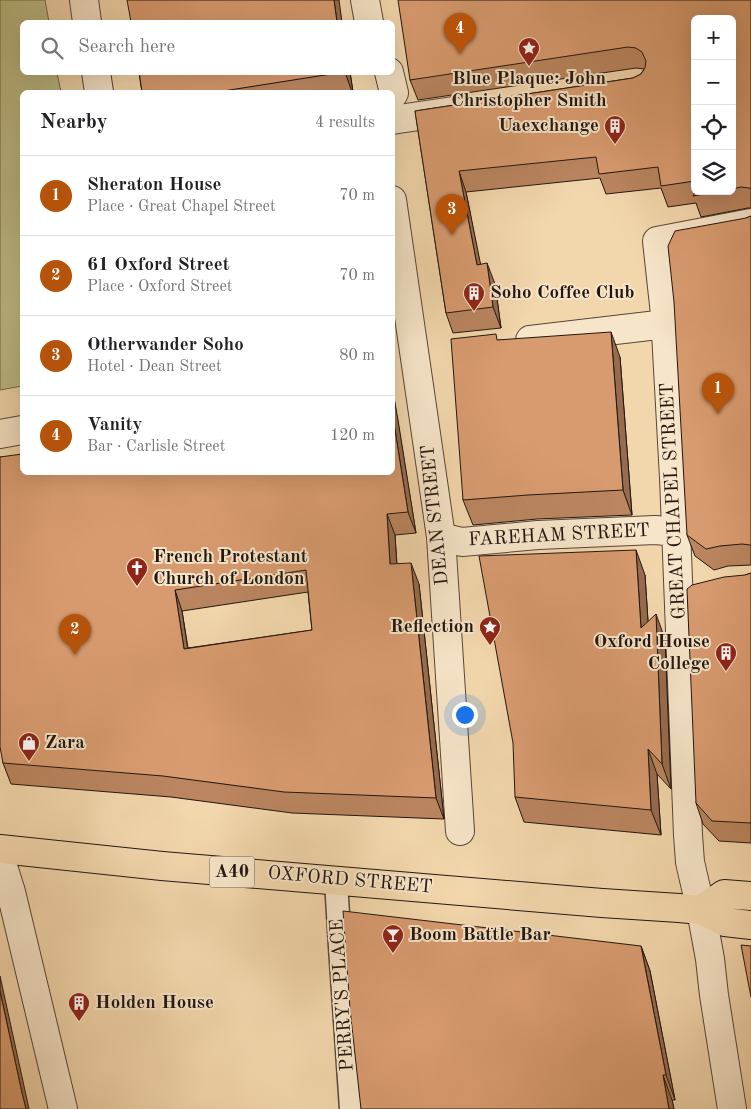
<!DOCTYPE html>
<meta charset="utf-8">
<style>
body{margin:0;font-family:"Old Standard TT",serif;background:#f2f2f2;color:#202124}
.controls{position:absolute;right:15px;top:15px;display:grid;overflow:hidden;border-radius:8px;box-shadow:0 5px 20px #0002}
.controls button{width:45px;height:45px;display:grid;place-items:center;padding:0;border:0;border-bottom:1px solid #e0e0e0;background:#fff;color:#202124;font:25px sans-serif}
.you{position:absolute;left:464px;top:714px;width:18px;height:18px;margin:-12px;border:4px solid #fff;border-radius:50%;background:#1a73e8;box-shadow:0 0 0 8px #1a73e833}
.badge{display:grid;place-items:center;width:32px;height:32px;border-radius:50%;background:#b45309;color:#fff;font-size:16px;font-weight:700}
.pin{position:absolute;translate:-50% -41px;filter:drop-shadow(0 1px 2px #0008)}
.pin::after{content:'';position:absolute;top:26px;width:18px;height:15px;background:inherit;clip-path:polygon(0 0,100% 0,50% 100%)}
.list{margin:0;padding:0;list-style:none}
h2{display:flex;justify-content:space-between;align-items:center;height:65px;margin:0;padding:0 20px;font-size:21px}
h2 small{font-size:16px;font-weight:400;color:#757577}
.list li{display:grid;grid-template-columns:32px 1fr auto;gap:15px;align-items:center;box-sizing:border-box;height:80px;padding:0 20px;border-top:1px solid #e0e0e0}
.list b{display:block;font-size:19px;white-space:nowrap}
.list p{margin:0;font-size:16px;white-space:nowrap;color:#757577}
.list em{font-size:16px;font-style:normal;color:#757577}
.icon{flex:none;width:28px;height:28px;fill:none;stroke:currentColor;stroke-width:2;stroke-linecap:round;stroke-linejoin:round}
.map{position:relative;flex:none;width:751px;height:1109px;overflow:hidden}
.search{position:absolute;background:#fff;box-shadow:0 5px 20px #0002;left:20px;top:20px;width:375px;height:55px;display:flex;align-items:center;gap:12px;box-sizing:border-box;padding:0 18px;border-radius:8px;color:#757577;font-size:19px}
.panel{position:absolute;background:#fff;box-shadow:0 5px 20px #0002;left:20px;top:90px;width:375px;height:385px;border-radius:8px}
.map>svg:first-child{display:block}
</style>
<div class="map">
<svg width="751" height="1109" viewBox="0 0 751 1109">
<rect width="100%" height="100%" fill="#f3d7ac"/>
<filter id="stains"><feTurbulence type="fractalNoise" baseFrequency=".004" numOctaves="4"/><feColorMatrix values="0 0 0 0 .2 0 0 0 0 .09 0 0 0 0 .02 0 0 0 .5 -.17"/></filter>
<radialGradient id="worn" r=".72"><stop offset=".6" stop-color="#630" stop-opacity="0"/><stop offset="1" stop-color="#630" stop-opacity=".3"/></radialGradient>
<path fill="#bfbd86" stroke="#706a4c" d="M0,0h45l4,22h-27v50l35,1 4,19h-39v294l-22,4z"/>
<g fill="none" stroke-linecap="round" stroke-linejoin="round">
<g stroke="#564638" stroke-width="25">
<path id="lane" d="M336,881l4,66 11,162"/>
</g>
<g stroke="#564638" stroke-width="30">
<path id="street" d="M84,0l3,22
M365,0l4,22
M96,72l3,20
M389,72l5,21 -2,3
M392,120l61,-9
M392,200l49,337 19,294
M530,340l136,-16
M0,434l22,-4
M441,537l21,5 76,-7 117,-5 22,2
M0,857l11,35 52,217
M732,1109l-18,-114 -4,-36 -9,-49 -11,-48 -2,-27 -14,-357 -9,-164 -8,-73 94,-18"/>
</g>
<g stroke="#221611" stroke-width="30">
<path id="primary" d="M0,849l162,17 440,37 77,5 22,2 24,12 26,3
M701,910l23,-16 27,2"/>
</g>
<use href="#lane" stroke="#f7e5c9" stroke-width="22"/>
<use href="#street" stroke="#f7e5c9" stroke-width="28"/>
<use href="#primary" stroke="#f3d7ac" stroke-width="28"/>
</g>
<path fill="#ba855f" stroke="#221611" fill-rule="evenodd" d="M751,0v208h-3l-47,9 -5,-14 -28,4 -7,-19 -55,6 -6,-16 -134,14 14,72 15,20 6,44 -48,5 -7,-20 -31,-202 218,-33 8,-4 3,-5 -8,-1 -218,32 -8,-20zM695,19h37v172h-37z
M139,72h211l3,20h-211z
M751,216v349l-23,1 -14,4 -19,-14 -8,-21 59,-317z
M498,340l122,17 12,158 -95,4 -64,6 -10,-25z
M392,386l24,147 -21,2 2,29 22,20 25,235 -152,-6 -121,-16 -160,-13 -8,-21 -3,-306 392,15zM308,592l4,38 -124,18 -6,-37z
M751,573v270l-32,-2 -16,-17 -7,-21 49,-228z
M645,575l3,46 17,18 6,150 -14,-15 4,61 -137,-13 -9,-25z
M641,946l9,25 25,129h-3l2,9h-313z"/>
<path fill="#976c4e" stroke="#221611" d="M334,0h5l3,22h-5z
M345,72h5l3,20h-1z
M459,171l7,21 19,94 -8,-21z
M487,263l8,21 6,44 -8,-21z
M611,332l9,25 12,158 -9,-25z
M392,386l6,34 18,113 -8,-21 -16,-101z
M387,514l8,21 3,50 -8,-21z
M636,550l9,25 5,78 -9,-25z
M411,563l8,21 25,235 -8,-21z
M175,590l7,21 9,59 -7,-21z
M656,614l9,25 6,150 -9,-25z
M648,749l9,25 4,61 -10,-25z
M641,946l9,25 25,129 -9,-25z
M0,976l29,133h-3l-4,-16 -22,-102z
M663,1075l9,25 2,9h-5z"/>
<path fill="#d89b6f" stroke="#221611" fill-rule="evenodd" d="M127,0h207l3,22h-206z
M398,0h353v189l-2,-1 -8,-1 -9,2v-170h-37v162l-34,5 -3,-19 -59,7 -3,-17 -137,14 18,94 10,-2 6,44 -47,6 -31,-202 218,-33 8,-4 4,-6 1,-7 -4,-9 -6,-4 -8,-1 -218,33z
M139,72h205l-127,20h-75z
M696,191h23l-26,5z
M751,216v330l-1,-1 -8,-1 -22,2 -14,3 -19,-14 -13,-233 -6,-56 7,-15 71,-13z
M611,332l12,158 -95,5 -65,5 -12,-161 45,-5 1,6z
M392,411l16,101 -21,2 3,50 21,-1 25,235 -152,-6 -121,-16 -160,-13 -3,-16v-290l22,-3v18h370zM306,570l6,60 -128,19 -9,-59z
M636,550l5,78 15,-14 6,150 -14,-15 3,61 -136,-13 -2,-54 -34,-187z
M751,573v250l-39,-2 -16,-18 -9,-214 5,-4 32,-8 21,-2z
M343,911l298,35 25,129h-3l6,34h-308l-11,-100z
M741,945l10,1v51z
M0,991l22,102 4,16h-26z"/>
<defs>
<g id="sight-pin" transform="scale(1.125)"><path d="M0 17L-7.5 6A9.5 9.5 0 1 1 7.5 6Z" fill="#8f2418" stroke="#f7e5c9"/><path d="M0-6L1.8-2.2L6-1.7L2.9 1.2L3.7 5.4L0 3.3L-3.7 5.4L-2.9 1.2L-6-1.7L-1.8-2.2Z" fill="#fff"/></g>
<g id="building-pin" transform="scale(1.125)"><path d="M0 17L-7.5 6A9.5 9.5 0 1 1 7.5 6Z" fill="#8f2418" stroke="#f7e5c9"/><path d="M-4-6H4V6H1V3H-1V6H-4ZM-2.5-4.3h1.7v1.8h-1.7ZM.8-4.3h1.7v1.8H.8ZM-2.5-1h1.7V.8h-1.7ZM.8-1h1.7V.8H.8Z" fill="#fff"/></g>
<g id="church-pin" transform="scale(1.125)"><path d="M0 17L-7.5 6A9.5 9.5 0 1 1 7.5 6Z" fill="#8f2418" stroke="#f7e5c9"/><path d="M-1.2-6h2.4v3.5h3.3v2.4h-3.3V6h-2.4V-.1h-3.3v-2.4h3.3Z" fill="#fff"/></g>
<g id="shop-pin" transform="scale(1.125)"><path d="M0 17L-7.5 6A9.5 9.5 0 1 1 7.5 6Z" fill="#8f2418" stroke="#f7e5c9"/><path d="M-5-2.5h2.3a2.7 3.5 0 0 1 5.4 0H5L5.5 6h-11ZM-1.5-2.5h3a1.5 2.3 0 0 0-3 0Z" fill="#fff"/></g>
<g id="bar-pin" transform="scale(1.125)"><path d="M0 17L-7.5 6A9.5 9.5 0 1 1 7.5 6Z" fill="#8f2418" stroke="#f7e5c9"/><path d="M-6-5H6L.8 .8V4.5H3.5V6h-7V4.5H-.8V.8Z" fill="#fff"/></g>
</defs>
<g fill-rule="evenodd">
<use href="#sight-pin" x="529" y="48"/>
<use href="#building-pin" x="615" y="126"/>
<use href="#building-pin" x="474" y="293"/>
<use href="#church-pin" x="137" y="568"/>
<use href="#sight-pin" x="490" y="627"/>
<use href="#building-pin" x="726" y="653"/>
<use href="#shop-pin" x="29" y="743"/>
<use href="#bar-pin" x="393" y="935"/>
<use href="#building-pin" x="79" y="1003"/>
</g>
<g text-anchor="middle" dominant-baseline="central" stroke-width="4" stroke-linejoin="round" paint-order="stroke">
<rect fill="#f7e5c9" stroke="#625448" stroke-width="1" x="209.5" y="856.5" width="45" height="31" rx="4"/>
<g font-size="18" font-weight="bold" fill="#221611">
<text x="232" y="872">A40</text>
</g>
<g font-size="19" font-weight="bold" fill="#221611" stroke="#f7e5c9" text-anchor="start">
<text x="529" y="79" text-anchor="middle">Blue Plaque: John<tspan x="529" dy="22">Christopher Smith</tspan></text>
<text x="599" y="126" text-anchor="end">Uaexchange</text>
<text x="490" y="293">Soho Coffee Club</text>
<text x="153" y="557">French Protestant<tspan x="153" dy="22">Church of London</tspan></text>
<text x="474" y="627" text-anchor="end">Reflection</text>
<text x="710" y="642" text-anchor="end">Oxford House<tspan x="710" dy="22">College</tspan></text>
<text x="45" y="743">Zara</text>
<text x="409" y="935">Boom Battle Bar</text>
<text x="95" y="1003">Holden House</text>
</g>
<g font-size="19" fill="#221611" stroke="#f7e5c9">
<text transform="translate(674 501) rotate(-93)">GREAT CHAPEL STREET</text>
<text transform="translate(436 515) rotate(-96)">DEAN STREET</text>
<text transform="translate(559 536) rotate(-3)">FAREHAM STREET</text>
<text transform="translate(350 881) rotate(5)">OXFORD STREET</text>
<text transform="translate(343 995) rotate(-94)">PERRY'S PLACE</text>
</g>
</g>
<rect width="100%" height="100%" filter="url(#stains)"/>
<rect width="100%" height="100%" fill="url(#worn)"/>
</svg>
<div class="controls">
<button>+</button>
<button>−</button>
<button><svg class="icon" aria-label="locate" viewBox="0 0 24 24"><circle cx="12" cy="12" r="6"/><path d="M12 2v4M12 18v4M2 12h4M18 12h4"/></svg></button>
<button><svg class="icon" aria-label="layers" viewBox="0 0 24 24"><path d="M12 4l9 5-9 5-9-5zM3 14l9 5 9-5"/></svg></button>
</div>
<div class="you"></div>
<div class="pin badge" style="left:718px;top:414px">1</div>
<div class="pin badge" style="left:75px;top:655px">2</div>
<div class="pin badge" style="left:452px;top:235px">3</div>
<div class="pin badge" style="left:460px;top:54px">4</div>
<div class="search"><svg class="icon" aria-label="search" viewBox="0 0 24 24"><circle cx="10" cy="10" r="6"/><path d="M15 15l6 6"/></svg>Search here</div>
<section class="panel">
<h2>Nearby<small>4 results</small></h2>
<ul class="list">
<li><span class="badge">1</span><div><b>Sheraton House</b><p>Place · Great Chapel Street</p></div><em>70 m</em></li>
<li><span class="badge">2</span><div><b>61 Oxford Street</b><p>Place · Oxford Street</p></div><em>70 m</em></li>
<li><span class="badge">3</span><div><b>Otherwander Soho</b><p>Hotel · Dean Street</p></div><em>80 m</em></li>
<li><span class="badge">4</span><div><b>Vanity</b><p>Bar · Carlisle Street</p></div><em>120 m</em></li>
</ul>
</section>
</div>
